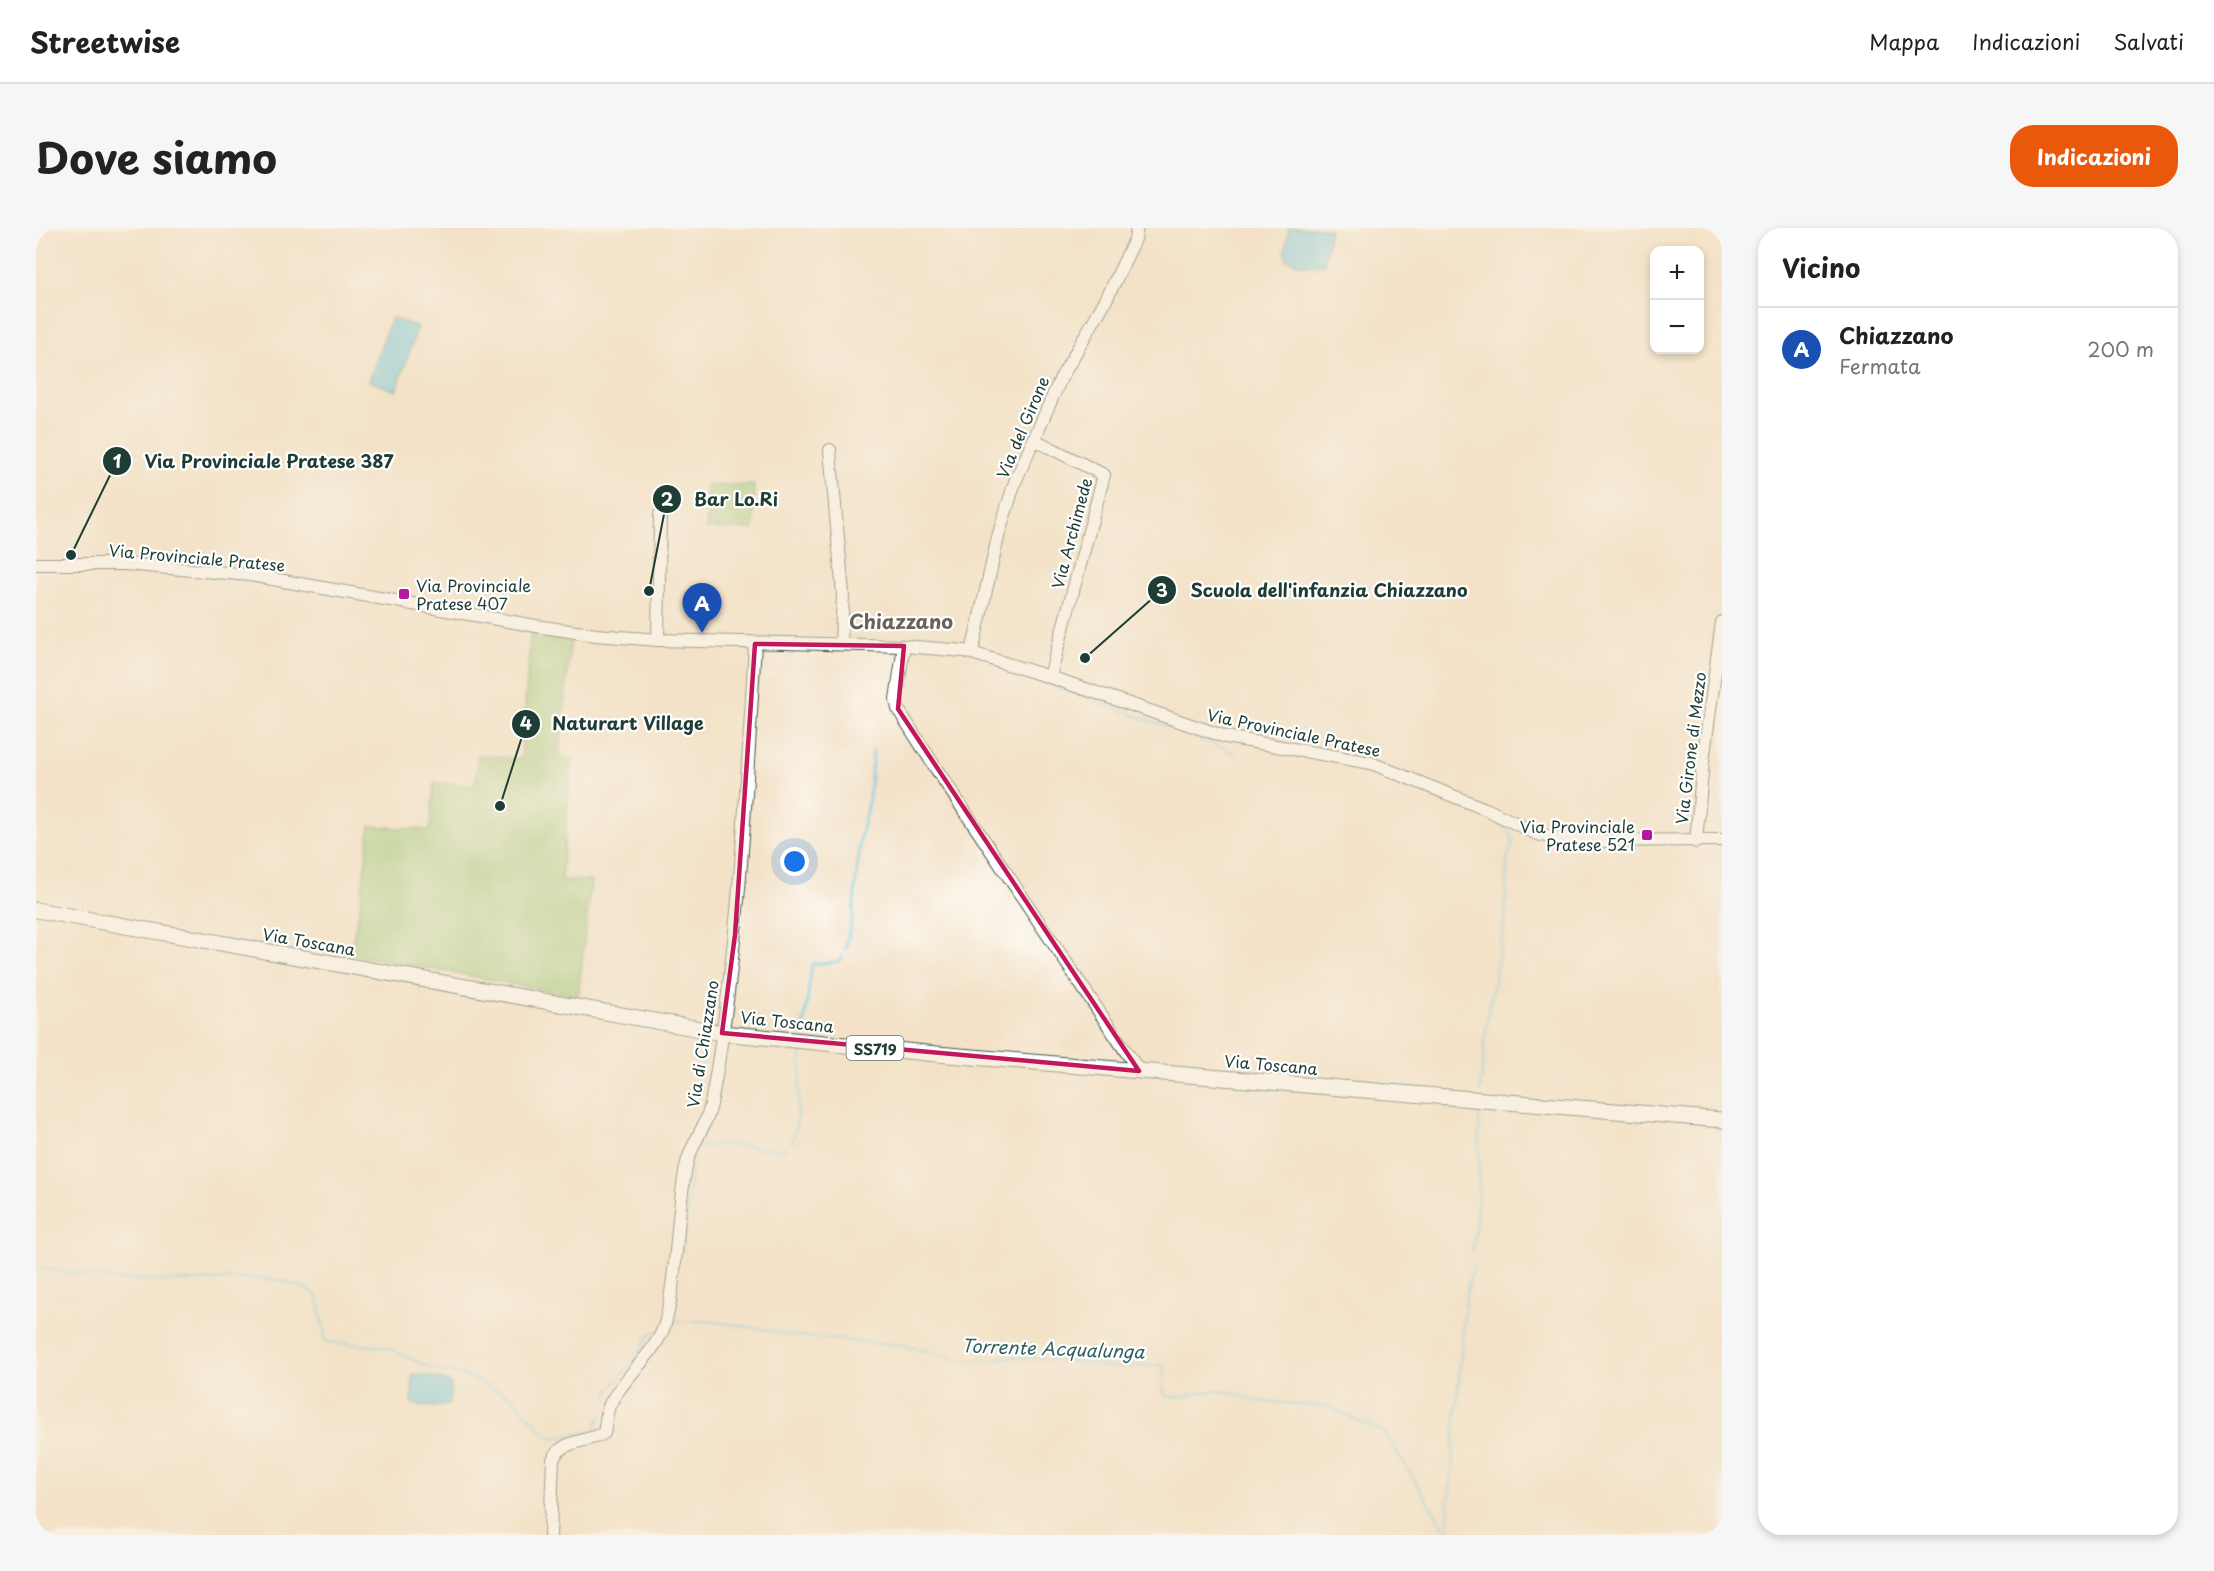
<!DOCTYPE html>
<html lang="it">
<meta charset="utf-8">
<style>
body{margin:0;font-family:"Playpen Sans",sans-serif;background:#f6f6f6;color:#222}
.controls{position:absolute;right:18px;top:18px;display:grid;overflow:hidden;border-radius:12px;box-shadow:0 3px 9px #0003}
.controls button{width:54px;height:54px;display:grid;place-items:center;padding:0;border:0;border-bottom:2px solid #e0e0e0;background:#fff;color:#222;font:30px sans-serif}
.you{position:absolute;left:759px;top:634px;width:21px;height:21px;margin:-15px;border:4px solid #fff;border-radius:50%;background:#1a73e8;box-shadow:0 0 0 9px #1a73e833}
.badge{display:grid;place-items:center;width:39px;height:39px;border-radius:50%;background:#ea580c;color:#fff;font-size:20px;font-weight:700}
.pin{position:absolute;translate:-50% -50px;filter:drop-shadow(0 2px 3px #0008)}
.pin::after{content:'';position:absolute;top:32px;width:21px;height:18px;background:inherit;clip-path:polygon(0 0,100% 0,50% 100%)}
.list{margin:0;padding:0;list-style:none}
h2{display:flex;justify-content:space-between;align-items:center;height:78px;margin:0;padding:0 24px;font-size:26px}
h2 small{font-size:20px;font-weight:400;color:#767676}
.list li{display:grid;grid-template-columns:39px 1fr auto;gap:18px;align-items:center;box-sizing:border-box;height:84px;padding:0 24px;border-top:2px solid #e0e0e0}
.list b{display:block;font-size:22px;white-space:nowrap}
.list p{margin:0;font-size:20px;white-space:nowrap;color:#767676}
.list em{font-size:20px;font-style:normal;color:#767676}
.map{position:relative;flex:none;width:1686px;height:1307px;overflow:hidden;border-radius:24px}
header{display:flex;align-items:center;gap:36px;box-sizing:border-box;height:84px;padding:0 30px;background:#fff;border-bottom:2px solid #e0e0e0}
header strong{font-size:28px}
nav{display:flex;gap:33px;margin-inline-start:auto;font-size:21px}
.intro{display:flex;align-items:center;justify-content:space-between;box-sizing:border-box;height:144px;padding:0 36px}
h1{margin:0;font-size:42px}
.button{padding:15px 27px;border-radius:24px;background:#ea580c;color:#fff;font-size:21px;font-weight:700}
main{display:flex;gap:36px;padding:0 36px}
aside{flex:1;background:#fff;border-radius:24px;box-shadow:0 3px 9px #0003}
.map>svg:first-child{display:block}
</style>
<header>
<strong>Streetwise</strong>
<nav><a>Mappa</a><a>Indicazioni</a><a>Salvati</a></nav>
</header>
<div class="intro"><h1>Dove siamo</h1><a class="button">Indicazioni</a></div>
<main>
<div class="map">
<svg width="1686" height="1307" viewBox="0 0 1686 1307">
<rect width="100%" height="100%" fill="#fff"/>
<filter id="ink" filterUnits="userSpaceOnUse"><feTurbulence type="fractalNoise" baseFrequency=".0167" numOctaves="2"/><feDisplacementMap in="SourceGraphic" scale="12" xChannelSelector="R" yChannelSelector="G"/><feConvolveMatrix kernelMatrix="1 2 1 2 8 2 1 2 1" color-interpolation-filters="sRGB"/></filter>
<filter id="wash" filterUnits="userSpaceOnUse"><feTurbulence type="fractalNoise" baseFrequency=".008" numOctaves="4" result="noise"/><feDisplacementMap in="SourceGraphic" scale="24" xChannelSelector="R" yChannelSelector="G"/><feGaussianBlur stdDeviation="1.35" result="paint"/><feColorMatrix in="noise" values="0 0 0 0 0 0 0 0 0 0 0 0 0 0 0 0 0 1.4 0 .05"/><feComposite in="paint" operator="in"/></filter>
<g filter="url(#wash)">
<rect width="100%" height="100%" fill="#f3e2c7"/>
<path fill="#9acb7b" stroke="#5c8458" stroke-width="1.5" d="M718,257v44h-47l-1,-43z
M495,401l40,7 -12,121 13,2 -11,121 30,1 -13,115 -228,-42 10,-47 10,-81 60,4 4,-47 41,3 3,-31 43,4z"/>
<path fill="#64c6e2" stroke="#42828b" stroke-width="1.5" d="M1253,0h41l-6,36c-11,3 -27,1 -37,-5l-2,-7z
M355,90l27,9 -22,64 -27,-10z
M377,1146l13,1 23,7 2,3 -2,20 -16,2 -20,-3 -1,-4z"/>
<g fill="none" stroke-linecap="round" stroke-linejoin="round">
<path stroke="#64c6e2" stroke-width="2" d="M977,444l155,55 67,26
M809,722l8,-35 7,-75 9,-42 4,-48
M767,806l9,-70 25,-2 6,-5
M1444,863l7,-70 18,-102 2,-60 6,-16 -3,-12 -16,-11
M756,915l5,-23 5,-70
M662,919l26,-3 57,6 6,-2
M1437,1023l6,-62v-82
M646,1025l10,-86
M0,1042l5,-2 76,12 79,1 49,-3 35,2 29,10 9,7 8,45 60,5 47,22 41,10 39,19 32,36 7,4 34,-5 8,-4 7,-13
M639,1079l2,-12
M636,1093h37l54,8 25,6 117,11 63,15 44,-4 63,4 32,6 57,-2c3,10 -2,19 0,29l7,3 17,-1 15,-4 22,-1 31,10 75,6 31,16 19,7 6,6 60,96
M570,1171l3,-8 28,-35 10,-18 9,-7
M1413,1304l-1,-16 16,-200 4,-31 6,-18"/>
</g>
</g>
<g filter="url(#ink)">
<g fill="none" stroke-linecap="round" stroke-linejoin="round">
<g stroke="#3f564a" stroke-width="14">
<path id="minor" d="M997,211l71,36 -54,202
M794,222l13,144 -2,50
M0,336h88l126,11 286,51 60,9 62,5 246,6 61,5 85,26 176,60 145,26 117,47 49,24 17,4 33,3 135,-1
M622,412l2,-126
M868,418l-8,53 2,10 39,61 202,301
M936,424l27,-119 16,-51 46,-104 46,-80 28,-59 2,-11
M1660,614l7,-81 19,-139
M514,1307l3,-75c8,-21 34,-17 51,-27 2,-9 2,-19 5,-27 14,-30 50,-54 57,-86 12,-50 10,-103 20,-153 4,-23 21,-40 25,-63 28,-152 35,-306 44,-460"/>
</g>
<g stroke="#3f564a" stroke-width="17">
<path id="major" d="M0,682l686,123 215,21 785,66"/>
</g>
<use href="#minor" stroke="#fff" stroke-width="12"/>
<use href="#major" stroke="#fff" stroke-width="15"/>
</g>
</g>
<path d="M0 0H1686V1307H0ZM719,416l149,2 -6,63 241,362 -417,-38 13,-98z" fill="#f3e2c7" fill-opacity=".55" fill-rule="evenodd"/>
<path fill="none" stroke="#c2185b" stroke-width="4.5" stroke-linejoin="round" d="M719,416l149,2 -6,63 241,362 -417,-38 13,-98z"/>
<g fill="#b5179e" stroke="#fff" stroke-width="2">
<rect x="362" y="360" width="12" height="12" rx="3"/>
<rect x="1605" y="601" width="12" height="12" rx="3"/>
</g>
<g text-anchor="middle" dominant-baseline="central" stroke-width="4.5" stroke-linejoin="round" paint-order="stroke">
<rect fill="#fff" stroke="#627771" stroke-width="1.5" x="810.5" y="808" width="57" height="24" rx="4.5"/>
<g font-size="15" font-weight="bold" fill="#1f3d34">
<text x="839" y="820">SS719</text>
</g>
<g font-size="16" fill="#1f3d34" stroke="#fff">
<text transform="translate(986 199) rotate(-67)">Via del Girone</text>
<text transform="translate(1035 305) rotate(-75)">Via Archimede</text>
<text transform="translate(161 329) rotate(5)">Via Provinciale Pratese</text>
<text transform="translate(1258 504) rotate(12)">Via Provinciale Pratese</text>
<text transform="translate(1654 520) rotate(-83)">Via Girone di Mezzo</text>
<text transform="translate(273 713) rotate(10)">Via Toscana</text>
<text transform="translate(751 793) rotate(6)">Via Toscana</text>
<text transform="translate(666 816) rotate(-81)">Via di Chiazzano</text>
<text transform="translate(1235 836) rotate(5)">Via Toscana</text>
</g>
<g font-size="16" fill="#1f3d34" stroke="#fff" text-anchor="start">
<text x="380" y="357">Via Provinciale<tspan x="380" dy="18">Pratese 407</tspan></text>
<text x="1599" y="598" text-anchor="end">Via Provinciale<tspan x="1599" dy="18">Pratese 521</tspan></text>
</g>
<g font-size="18" font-style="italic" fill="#305f60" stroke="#fff">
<text transform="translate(1017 1120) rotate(2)">Torrente Acqualunga</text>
</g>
<g font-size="20" font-weight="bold" fill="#6a635c" stroke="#fff">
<text x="865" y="393">Chiazzano</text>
</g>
</g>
<path fill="none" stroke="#1f3d34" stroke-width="2" d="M35 327L81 233M613 363L631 271M1049 430L1126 362M464 578L490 496"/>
<g fill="#1f3d34" stroke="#fff" stroke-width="2">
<circle cx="35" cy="327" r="6"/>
<circle cx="613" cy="363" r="6"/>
<circle cx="1049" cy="430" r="6"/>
<circle cx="464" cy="578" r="6"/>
<circle cx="81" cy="233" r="15"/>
<circle cx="631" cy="271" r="15"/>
<circle cx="1126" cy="362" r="15"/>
<circle cx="490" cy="496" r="15"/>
</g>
<g font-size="18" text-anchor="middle" font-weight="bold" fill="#fff">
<text x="81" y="240">1</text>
<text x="631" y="278">2</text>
<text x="1126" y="369">3</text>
<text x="490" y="502">4</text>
</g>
<g font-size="18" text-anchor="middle" font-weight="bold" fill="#1f3d34" stroke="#fff" stroke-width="4.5" stroke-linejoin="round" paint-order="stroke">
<text x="233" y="240">Via Provinciale Pratese 387</text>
<text x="700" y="278">Bar Lo.Ri</text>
<text x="1293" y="369">Scuola dell'infanzia Chiazzano</text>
<text x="592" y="502">Naturart Village</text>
</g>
</svg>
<div class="controls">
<button>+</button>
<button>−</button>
</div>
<div class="you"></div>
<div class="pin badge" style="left:666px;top:405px;background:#1a4fb4">A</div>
</div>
<aside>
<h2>Vicino<small></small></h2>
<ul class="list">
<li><span class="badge" style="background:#1a4fb4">A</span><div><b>Chiazzano</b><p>Fermata</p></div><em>200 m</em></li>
</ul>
</aside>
</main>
